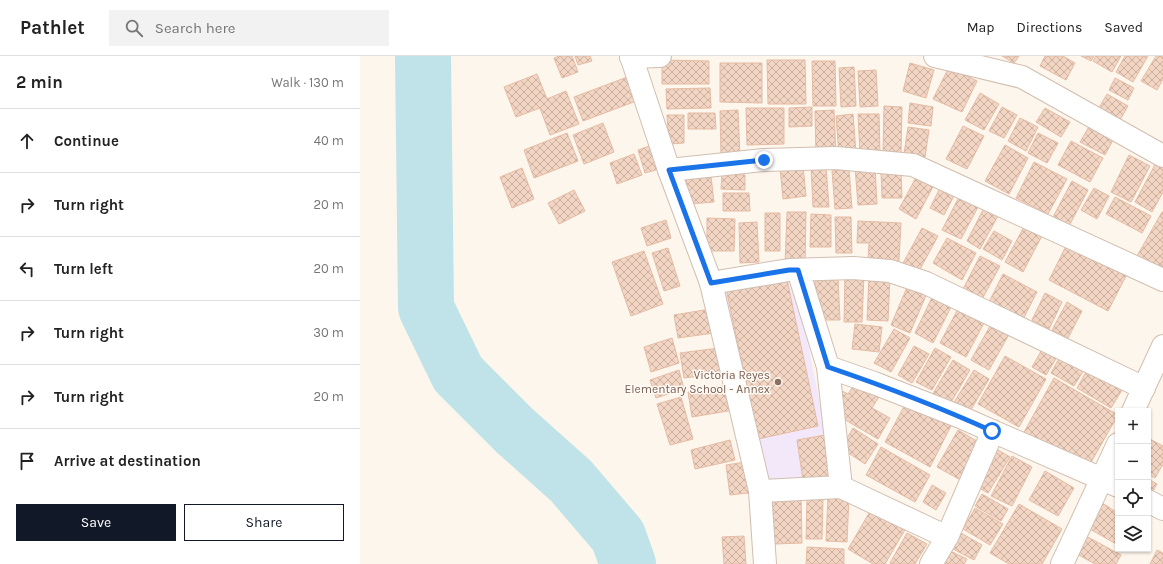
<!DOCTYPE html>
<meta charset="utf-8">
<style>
body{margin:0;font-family:Karla,sans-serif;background:#f2f2f2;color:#222}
.controls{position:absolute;right:12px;bottom:12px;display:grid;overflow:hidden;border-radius:0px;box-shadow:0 1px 3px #0004}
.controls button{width:36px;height:36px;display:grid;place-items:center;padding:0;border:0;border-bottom:1px solid #e0e0e0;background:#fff;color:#222;font:20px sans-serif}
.stop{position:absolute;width:12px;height:12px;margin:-9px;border:3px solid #1a73e8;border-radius:50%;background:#fff}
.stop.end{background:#1a73e8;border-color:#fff;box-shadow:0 1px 4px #0008}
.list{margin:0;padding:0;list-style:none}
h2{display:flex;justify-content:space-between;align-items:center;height:52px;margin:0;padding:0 16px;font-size:17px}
h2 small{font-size:13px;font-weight:400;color:#767676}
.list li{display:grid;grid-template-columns:26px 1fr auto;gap:12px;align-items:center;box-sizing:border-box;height:64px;padding:0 16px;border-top:1px solid #e0e0e0}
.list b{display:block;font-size:15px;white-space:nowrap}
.list em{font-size:13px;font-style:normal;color:#767676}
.actions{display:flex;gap:8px;padding:12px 16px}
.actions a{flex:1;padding:9px 0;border:1px solid #111827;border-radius:0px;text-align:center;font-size:14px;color:#111827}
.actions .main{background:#111827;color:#fff}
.icon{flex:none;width:22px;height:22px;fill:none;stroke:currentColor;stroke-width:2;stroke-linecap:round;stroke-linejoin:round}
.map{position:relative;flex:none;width:803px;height:508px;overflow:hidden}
header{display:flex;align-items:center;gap:24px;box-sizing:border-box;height:56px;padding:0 20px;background:#fff;border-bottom:1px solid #e0e0e0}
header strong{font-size:19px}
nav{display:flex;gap:22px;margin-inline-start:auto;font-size:14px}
.search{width:280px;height:36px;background:#f2f2f2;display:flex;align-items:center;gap:10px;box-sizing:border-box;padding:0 14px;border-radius:0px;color:#767676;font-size:15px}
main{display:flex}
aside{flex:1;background:#fff}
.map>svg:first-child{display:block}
</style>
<header>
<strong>Pathlet</strong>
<div class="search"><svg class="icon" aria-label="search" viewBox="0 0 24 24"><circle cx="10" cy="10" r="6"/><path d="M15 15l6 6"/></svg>Search here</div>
<nav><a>Map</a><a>Directions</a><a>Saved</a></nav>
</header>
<main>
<aside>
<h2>2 min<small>Walk · 130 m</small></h2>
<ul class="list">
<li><svg class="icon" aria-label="ahead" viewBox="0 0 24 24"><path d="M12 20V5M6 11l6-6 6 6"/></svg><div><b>Continue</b></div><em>40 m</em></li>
<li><svg class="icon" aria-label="right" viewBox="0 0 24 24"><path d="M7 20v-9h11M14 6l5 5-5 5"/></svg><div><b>Turn right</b></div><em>20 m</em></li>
<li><svg class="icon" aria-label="left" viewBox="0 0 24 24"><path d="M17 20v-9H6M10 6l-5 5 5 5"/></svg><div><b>Turn left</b></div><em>20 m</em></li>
<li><svg class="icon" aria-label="right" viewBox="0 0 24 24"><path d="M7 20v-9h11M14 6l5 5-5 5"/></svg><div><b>Turn right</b></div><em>30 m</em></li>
<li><svg class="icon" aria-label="right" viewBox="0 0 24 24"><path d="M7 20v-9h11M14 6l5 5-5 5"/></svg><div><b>Turn right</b></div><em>20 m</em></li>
<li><svg class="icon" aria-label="arrive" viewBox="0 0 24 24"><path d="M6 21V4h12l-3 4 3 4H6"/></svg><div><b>Arrive at destination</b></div></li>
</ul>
<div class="actions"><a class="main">Save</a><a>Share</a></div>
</aside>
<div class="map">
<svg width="803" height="508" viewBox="0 0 803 508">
<defs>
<pattern id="building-cross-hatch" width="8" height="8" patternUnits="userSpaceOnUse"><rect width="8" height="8" fill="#f3d5c3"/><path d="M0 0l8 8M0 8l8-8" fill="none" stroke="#cab0a1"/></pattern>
</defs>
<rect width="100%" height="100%" fill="#fdf6ec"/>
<path fill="#f3e8fa" d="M434,217l41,207 -71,7 -46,-203z"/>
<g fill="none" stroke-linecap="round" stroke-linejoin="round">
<path stroke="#bfe3e8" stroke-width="56" d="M63,0l3,252 32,66 57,57 56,50 47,55 10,28"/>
</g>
<path fill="url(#building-cross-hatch)" stroke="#e6bba3" d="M199,0h13l6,16 -16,6 -8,-20z
M215,0h15l2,5 -14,4z
M642,0h17l-5,7z
M685,0h18l12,7 -9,17 -26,-14z
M721,0h13l-3,5z
M736,0h25l-9,16 -19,-11z
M765,0h23l-15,26 -17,-10z
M796,0h7v23l-6,11 -16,-9z
M302,4l47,1v23h-47z
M407,4h38l1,44h-38z
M452,5h23l1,45h-23z
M360,7h42v40l-42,-1z
M550,7l24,7 -8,28 -23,-7z
M494,11l2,39 -15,1 -2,-39z
M589,11l28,14 -15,31 -29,-13z
M516,14l2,36 -18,1 -2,-36z
M177,18l10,25 19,-8 13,33 -29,11 -10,-27 -24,9 -12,-30z
M270,20l9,24 -56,21 -9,-24z
M755,22l19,10 -6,12 -19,-10z
M350,32l1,20 -44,1 -1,-20z
M620,37l19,11 -15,26 -19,-10z
M747,38l21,12 -11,19 -21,-12z
M550,47l23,4 -2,19 -23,-3z
M524,50l18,1 -1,46 -18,-1z
M452,51v19l-23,1v-19z
M642,51l15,8 -13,23 -15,-7z
M386,52h38v36l-37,1z
M685,52l25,14 -9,15 -25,-15z
M378,54l2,46 -19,1 -1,-46z
M474,54l2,46h-20l-1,-45z
M328,57h27l1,16h-28z
M493,58l3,39 -17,2 -3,-39z
M498,58h21l1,40h-20z
M307,59h17v28l-15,1z
M660,62l18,9 -12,24 -18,-10z
M243,67l11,29 -30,12 -11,-29z
M730,69l24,13 -9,17 -25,-13z
M603,70l21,10 -17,33 -21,-10z
M548,71l21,3 -4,27 -21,-3z
M207,77l11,28 -44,17 -10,-28z
M678,77l20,10 -11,20 -19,-10z
M711,85l32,17 -13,24 -32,-17z
M295,88l8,24 -18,5 -7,-23z
M645,89l23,13 -19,36 -24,-13z
M274,98l8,21 -25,9 -7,-21z
M769,99l21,11 -19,36 -20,-10z
M797,105l6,3v28l-11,20 -17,-10z
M674,106l33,17 -19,35 -32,-16z
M443,110l3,30 -23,3 -3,-31z
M466,110l3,41h-16l-2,-40z
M515,110l2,38 -19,1 -3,-38z
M162,112l12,31 -22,9 -12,-31z
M350,112l4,34 -25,2 -4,-34z
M489,113l3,39 -17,1 -3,-38z
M560,114l17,9 -21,40 -17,-10z
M541,115l1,27h-20l-1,-26z
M362,118l23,1v15l-24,-1z
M584,124l14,8 -14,27 -14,-7z
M712,125l16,9 -19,36 -16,-9z
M734,132l15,8 -12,23 -16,-9z
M214,134l11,21 -26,13 -11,-21z
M363,137h26l1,18h-27z
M600,139l19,10 -18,34 -19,-9z
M755,141l36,19 -9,17 -36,-19z
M626,148l14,8 -20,37 -13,-8z
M427,156h19l-1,53h-20z
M802,156h1v58l-26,-14z
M405,157h15v38h-15z
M451,158l20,1v32h-21z
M475,161h16l1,36h-16z
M347,162l28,1 -1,32h-27z
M306,164l5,18 -24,8 -6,-18z
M498,165l43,2 -2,38 -31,-1 1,-17h-12z
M667,165l18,9 -22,42 -18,-10z
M397,166l2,40 -19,1 -1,-40z
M562,172l16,8 -20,37 -16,-8z
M634,175l18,10 -10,19 -19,-11z
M587,182l29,15 -14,27 -29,-17z
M707,188l59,32 -18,35 -59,-31z
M308,192l12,38 -16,5 -12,-38z
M284,195l19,53 -32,12 -19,-54z
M620,200l20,10 -20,37 -19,-10z
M485,217l19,1 -2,48h-18z
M643,218l34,18 -16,31 -34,-17z
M426,219l32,151 -60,13 -32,-151z
M509,220l21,1 -2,44 -21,-1z
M478,222l2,42h-23l-2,-41z
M548,229l19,8 -17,40 -19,-8z
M576,233l19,10 -22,44 -18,-10z
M685,237l17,9 -13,27 -17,-9z
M707,246l15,9 -14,27 -16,-8z
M599,251l26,14 -19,36 -26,-14z
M350,253l4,24 -36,5 -4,-23z
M634,263l18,10 -23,41 -18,-10z
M495,268l27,3 -3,25 -27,-3z
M534,273l16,9 -19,34 -17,-9z
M312,282l7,25 -28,9 -7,-25z
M685,288l15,8 -14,23 -14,-8z
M554,290l15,8 -17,29 -14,-8z
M359,292l4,25 -39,5 -4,-25z
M575,292l16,9 -19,33 -16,-8z
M703,295l24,14 -13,21 -23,-13z
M645,300l41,23 -27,48 -41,-23z
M593,304l17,10 -20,34 -18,-9z
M730,309l35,20 -14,23 -34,-20z
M319,314l5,19 -28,9 -6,-18z
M614,314l15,9 -20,34 -16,-9z
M694,322l64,37 -32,56 -63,-37z
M496,326l24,13 -8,13 18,10 -12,21 -48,-28 12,-20 6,3z
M369,329l5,25 -42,7 -4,-25z
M321,341l12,42 -23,6 -13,-41z
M548,343l45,23 -23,45 -45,-25z
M493,372l25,16 -13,20 -24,-16z
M598,374l29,17 -21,36 -29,-16z
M465,379l7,40 -29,5 -6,-40z
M788,382l15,8v18l-8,14 -7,-4z
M370,384l5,20 -40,9 -4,-19z
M521,391l49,28 -15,27 -49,-27z
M633,391l17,10 -22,36 -16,-9z
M652,400l20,11 -20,39 -21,-10z
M392,405l5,31 -27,3 -4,-30z
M685,415l29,17 -16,28 -29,-16z
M788,423l9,5 -9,16z
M572,429l14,8 -10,17 -13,-8z
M441,437l1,50 -28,1 -2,-50z
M622,438l26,15 -7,12 -26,-15z
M468,440l21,1 -2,45 -21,-1z
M447,443h16l-1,40h-16z
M742,447l16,10v32l-30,-17z
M659,448l43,25 -20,35h-33l-19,-11z
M512,452l34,20 -21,36h-12l-25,-15z
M615,452l28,16 -13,21 -27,-16z
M547,477l20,11 -12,20h-24l-1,-1z
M601,477l21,12 -8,15 -21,-11z
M384,480l2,28h-22l-2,-27z
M726,480l35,19 -5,9h-21l-18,-10z
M580,490l27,13 -3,5h-33z
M447,491l37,2v15h-38z
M797,494l6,3v11h-13z"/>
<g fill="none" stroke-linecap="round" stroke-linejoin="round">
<g stroke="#d1beb0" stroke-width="24">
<path id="pedestrian" d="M575,0l87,21 141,79
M271,1l29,-1
M309,114l95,-10 72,-2 77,7 250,115
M351,227l78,-13 64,-2 37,3 36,12 218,105
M468,311l46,16 84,33 160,70
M481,431l106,50 46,-106
M400,435l81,-4 -13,-120 -30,-97
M788,445l15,8
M571,508l16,-27"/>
</g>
<g stroke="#d1beb0" stroke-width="24">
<path id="minor" d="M271,0l38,114 42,113 49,208 5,73
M773,355l30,-65
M702,508l56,-120"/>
</g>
<use href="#pedestrian" stroke="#fff" stroke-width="22"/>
<use href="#minor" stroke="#fff" stroke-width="22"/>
</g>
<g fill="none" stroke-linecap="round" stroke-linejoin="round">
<path stroke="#1a73e8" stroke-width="5" d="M404,104l-95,10 42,113 78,-13h9l30,97c56,19 111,40 164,64"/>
</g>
<circle fill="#8d6e63" stroke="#fffaf3" stroke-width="1.5" cx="418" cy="326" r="4"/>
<g text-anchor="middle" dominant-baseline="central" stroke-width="3" stroke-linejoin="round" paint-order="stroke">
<g font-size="12" fill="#785e54" stroke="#fffaf3" text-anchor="end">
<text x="410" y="319">Victoria Reyes<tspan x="410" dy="14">Elementary School - Annex</tspan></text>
</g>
</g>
</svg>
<div class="controls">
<button>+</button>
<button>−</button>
<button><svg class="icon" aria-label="locate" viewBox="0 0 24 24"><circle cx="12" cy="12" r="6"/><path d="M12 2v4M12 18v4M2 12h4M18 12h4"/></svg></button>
<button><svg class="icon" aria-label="layers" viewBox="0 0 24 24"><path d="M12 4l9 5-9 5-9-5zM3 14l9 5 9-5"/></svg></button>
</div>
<div class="stop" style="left:632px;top:375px"></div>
<div class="stop end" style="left:404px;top:104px"></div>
</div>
</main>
